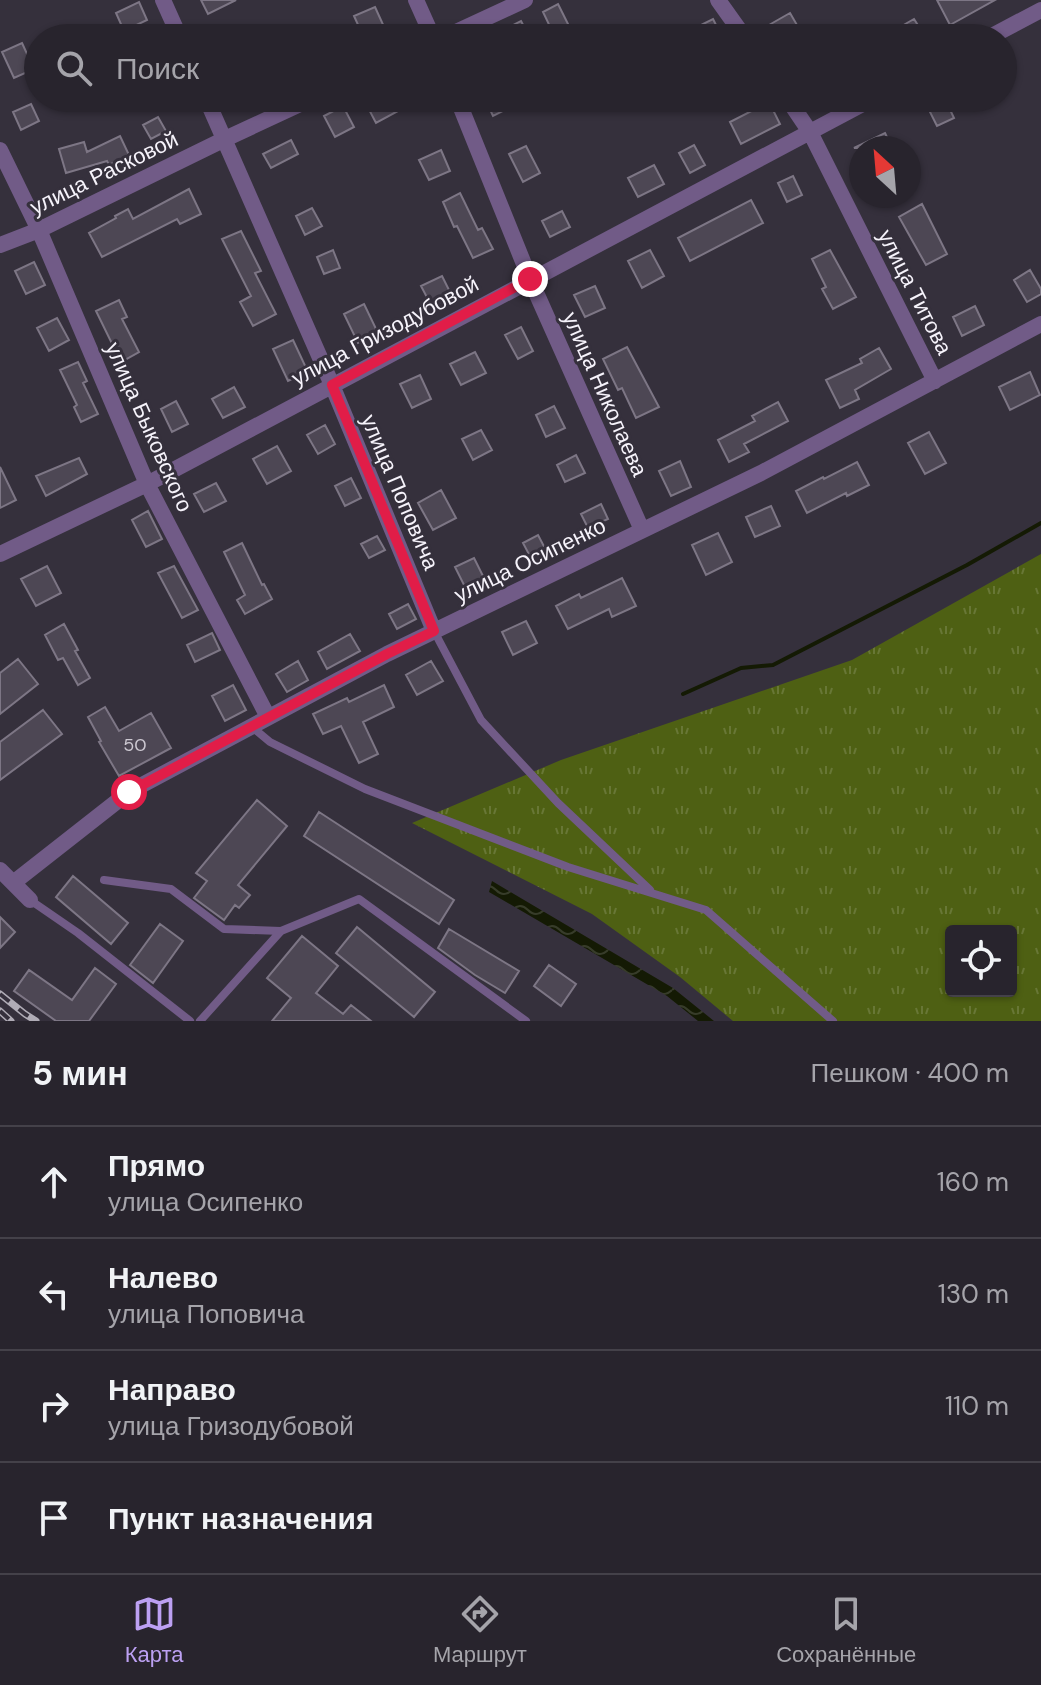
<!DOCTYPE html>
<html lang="ru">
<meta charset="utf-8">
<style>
body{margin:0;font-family:"DM Sans",sans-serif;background:#302c35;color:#f1f3f6}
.controls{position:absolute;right:24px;bottom:24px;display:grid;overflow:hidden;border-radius:8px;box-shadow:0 2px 6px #0004}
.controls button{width:72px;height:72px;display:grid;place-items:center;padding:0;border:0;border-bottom:2px solid #444149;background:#28242d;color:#f1f3f6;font:40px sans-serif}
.compass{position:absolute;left:849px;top:136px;width:72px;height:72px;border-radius:50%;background:#28242d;box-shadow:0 2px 6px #0004;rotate:334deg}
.stop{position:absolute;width:24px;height:24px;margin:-18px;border:6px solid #e11d48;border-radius:50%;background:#fff}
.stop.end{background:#e11d48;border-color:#fff;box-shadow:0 2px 8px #0008}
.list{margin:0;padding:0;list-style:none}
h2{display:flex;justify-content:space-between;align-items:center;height:104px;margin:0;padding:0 32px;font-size:34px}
h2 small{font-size:26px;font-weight:400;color:#a5a4aa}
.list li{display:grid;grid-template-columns:52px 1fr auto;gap:24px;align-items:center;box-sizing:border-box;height:112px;padding:0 32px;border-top:2px solid #444149}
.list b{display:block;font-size:30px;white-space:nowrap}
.list p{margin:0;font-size:26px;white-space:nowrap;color:#a5a4aa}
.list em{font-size:26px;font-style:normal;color:#a5a4aa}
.icon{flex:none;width:44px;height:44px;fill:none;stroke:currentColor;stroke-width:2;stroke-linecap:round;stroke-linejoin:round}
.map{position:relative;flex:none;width:1041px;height:1021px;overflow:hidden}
.search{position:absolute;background:#28242d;box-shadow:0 2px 6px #0004;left:24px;right:24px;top:24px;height:88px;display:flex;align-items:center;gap:20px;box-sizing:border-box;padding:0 28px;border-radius:44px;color:#a5a4aa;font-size:30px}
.sheet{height:552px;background:#28242d}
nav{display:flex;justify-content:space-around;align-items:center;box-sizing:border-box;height:112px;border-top:2px solid #444149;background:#28242d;font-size:22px;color:#a5a4aa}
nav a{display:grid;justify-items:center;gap:4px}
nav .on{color:#bca0f2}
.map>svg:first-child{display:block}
</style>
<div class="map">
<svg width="1041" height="1021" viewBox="0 0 1041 1021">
<defs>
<pattern id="grass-tufts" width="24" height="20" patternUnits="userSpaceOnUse" patternTransform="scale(2)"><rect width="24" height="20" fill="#4e6013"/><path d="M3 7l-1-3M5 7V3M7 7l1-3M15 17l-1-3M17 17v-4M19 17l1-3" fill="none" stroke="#687736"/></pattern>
<pattern id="water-waves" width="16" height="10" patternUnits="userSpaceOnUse" patternTransform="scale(2)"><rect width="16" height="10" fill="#141a04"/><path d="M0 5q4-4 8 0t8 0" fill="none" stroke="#373c2a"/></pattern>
</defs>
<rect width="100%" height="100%" fill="#35303c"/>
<path fill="url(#grass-tufts)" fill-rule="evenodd" d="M1041,554v467h-308l-53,-44 -88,-63 -180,-91 149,-63 291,-100zM951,931h60v60h-60z"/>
<path fill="url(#water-waves)" d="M492,881l181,107 41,33h-16l-31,-25 -178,-104z"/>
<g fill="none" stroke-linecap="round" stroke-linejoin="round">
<path stroke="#141a04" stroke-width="4" d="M683,694l58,-26 32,-3 194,-100 74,-42"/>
</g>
<path fill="#4d4754" stroke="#7d7685" stroke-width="2" d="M201,0h35l-28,14z
M937,0h58l-45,25z
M139,2l8,18 -23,11 -8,-18z
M558,4l11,22 -16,7 -10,-21z
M375,7l10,22 -21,9 -10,-22z
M790,13l11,19 -11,6h-13l-8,-13z
M713,19l6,12 -17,7 -5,-11z
M914,19l12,19h-45z
M521,21l9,17h-43z
M22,43l12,26 -20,9 -12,-26z
M363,98h42l4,7 -33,18z
M494,98h13l4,9 -18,9 -7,-15z
M945,99l9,19 -17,8 -9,-18z
M769,102l11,22 -39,20 -11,-22z
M31,104l8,17 -18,9 -8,-18z
M343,106l11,21 -19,10 -11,-21z
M158,117l8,14 -15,8 -8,-14z
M885,133l7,15h-38z
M120,136l9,19 -20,10 -2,-4 -41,12 -7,-24 25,-7 3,10z
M291,140l7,14 -27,14 -8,-14z
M694,145l11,20 -15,8 -11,-20z
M526,146l14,27 -17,9 -14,-28z
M441,150l9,21 -21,9 -10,-20z
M654,165l10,19 -26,13 -10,-19z
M793,176l9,19 -15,7 -9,-19z
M189,189l12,25 -21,10 -3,-5 -75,38 -13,-24 27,-15 -1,-2 13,-7 5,10z
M460,193l18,37 4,-2 11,21 -20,9 -16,-32 -3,1 -11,-25z
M751,200l12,23 -73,38 -12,-23z
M922,204l25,50 -21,11 -27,-48z
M312,208l10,18 -17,9 -9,-19z
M562,211l8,16 -20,10 -8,-16z
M241,231l20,40 -6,2 21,41 -23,12 -13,-24 11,-6 -29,-57z
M333,250l7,18 -16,6 -7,-17z
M650,250l14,26 -22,12 -14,-27z
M830,250l26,47 -23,12 -11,-20 4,-2 -14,-28z
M34,262l11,23 -19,9 -11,-23z
M1030,270l11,19v5l-14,8 -13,-22z
M442,276l10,20 -20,11 -11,-21z
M595,286l10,22 -20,9 -11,-22z
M119,300l8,17 -5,2 17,33 -18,10 -25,-51z
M364,304l14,29 -20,10 -14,-29z
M975,306l9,19 -22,11 -9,-19z
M57,318l12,22 -20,11 -12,-23z
M521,327l12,24 -15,8 -13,-24z
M293,340l15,32 -20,9 -15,-32z
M627,347l32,60 -23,11 -14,-30 -4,2 -15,-31z
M879,348l12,21 -36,21 4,9 -19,9 -14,-28 36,-17 -2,-4z
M475,352l11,21 -25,12 -11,-21z
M78,362l9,19 -4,2 15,31 -17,8 -7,-15 3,-2 -17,-35z
M1030,372l10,23 -30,15 -11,-23z
M420,375l11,24 -19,9 -12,-24z
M234,387l11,20 -22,11 -11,-19z
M176,401l12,23 -16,8 -11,-23z
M778,402l10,19 -44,23 5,8 -20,10 -11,-22 37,-19 -3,-5z
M554,406l11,22 -19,9 -10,-22z
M325,425l10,19 -17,10 -11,-19z
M481,430l11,20 -19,10 -11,-21z
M929,432l17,31 -21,11 -17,-31z
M277,446l14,25 -24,13 -14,-25z
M576,455l9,18 -20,9 -8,-17z
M79,458l8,16 -41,22 -10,-20z
M680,461l11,26 -20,9 -12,-25z
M857,462l12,23 -22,11 -1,-3 -39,20 -11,-22 27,-14 1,2z
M0,467l16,33 -16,8z
M351,478l10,20 -16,8 -10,-20z
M216,483l10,18 -22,11 -10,-18z
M441,490l15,28 -23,12 -15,-27z
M601,504l7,15 -20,9 -7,-14z
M771,506l9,20 -25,11 -9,-20z
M148,511l14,28 -16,8 -14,-27z
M718,533l14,29 -26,13 -14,-30z
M538,535l10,19 -15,8 -10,-19z
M377,536l8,14 -16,8 -8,-14z
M242,543l20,42 2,-1 8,15 -27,15 -8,-14 8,-5 -21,-43z
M474,558l13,26 -19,9 -13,-26z
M47,566l14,27 -25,13 -15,-27z
M174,566l24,44 -16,8 -24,-45z
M622,578l14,28 -24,11 -3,-8 -41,20 -12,-23 23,-12 2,4z
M408,604l8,15 -19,10 -8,-15z
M526,621l11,22 -24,12 -11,-23z
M64,624l14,26 -3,1 15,27 -12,7 -15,-27 -5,2 -13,-25z
M212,633l8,17 -25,12 -8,-17z
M350,634l10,17 -33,18 -9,-17z
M18,659l20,25 -38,30v-41z
M298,661l10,19 -21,12 -11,-18z
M431,661l12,20 -26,14 -11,-20z
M233,685l13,25 -21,11 -13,-25z
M384,685l10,22 -31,15 15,32 -19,9 -18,-37 -18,8 -10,-20 34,-16 2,4z
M105,707l14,24 32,-18 20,35 -52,28 -20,-34 2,-1 -13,-24z
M43,710l19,24 -62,46v-38z
M257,800l30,26 -49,59 12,10 -11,13 -4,-3 -11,15 -30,-22 13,-17 -11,-8z
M319,812l135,88 -15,24 -135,-88z
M73,876l55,47 -17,21 -55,-47z
M0,917l15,15 -15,16z
M160,924l23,17 -30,42 -23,-18z
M357,927l78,65 -21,25 -78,-64z
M449,929l70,42 -14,22 -30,-18 -37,-27z
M302,936l36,30 -22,27 27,21 8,-9 20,16h-99l19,-23 -24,-20z
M549,965l27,19 -15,22 -27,-20z
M95,968l21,16 -27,37h-33l-42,-30 15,-21 43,30z"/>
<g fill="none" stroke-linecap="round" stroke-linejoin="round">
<path stroke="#715b87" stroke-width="8" d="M434,631l47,89 77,83 92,87
M252,727l18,15 95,47 203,78 138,43 127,111
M104,880l67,9 53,40 57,2
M30,900l48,33 112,88
M200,1021l81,-90 78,-32 167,122"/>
<path stroke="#715b87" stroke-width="16" d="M163,0l17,38
M416,0l17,38
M718,0l27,38
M443,38l82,-38
M988,38l53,-28
M206,98l126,287 102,246
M457,98l73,181 112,251
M787,98l23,34 125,249
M0,150l39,80 108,254 121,233
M0,245l39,-15 186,-91 88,-41
M0,554l147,-70 727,-386
M0,870l30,30
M13,883l116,-91 258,-138 374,-181 280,-149"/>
<g stroke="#b0acb6" stroke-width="7">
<path id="rail" d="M0,994l25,20 11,7
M0,1011l11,10"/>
</g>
<use href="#rail" stroke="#35303c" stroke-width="4" stroke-dasharray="12" stroke-linecap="butt"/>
</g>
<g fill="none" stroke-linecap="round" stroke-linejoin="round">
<path stroke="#e11d48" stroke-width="10" d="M129,792l258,-138 47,-23 -102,-246 198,-106"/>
</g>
<g text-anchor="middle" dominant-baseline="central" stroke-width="6" stroke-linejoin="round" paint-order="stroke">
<g font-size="18" fill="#ccc8d1">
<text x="135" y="745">50</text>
</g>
<g font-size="22" fill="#f6f3fb" stroke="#35303c">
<text transform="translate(104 173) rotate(-26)">улица Расковой</text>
<text transform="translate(915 292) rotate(63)">улица Титова</text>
<text transform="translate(385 331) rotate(-28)">улица Гризодубовой</text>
<text transform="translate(605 394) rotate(66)">улица Николаева</text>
<text transform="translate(149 427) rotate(66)">улица Быковского</text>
<text transform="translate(400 492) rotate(67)">улица Поповича</text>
<text transform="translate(530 560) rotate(-26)">улица Осипенко</text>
</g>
</g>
</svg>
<div class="controls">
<button><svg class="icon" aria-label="locate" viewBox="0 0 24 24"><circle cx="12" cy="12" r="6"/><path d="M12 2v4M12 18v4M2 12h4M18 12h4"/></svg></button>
</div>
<svg class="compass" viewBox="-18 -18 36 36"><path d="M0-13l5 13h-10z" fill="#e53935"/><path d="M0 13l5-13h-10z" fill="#a5a4aa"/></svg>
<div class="stop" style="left:129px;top:792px"></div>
<div class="stop end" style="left:530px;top:279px"></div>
<div class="search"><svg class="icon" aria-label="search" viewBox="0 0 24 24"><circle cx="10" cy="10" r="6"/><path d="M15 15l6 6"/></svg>Поиск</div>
</div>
<section class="sheet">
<h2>5 мин<small>Пешком · 400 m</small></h2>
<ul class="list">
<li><svg class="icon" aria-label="ahead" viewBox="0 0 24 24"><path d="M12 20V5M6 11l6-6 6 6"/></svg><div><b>Прямо</b><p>улица Осипенко</p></div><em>160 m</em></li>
<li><svg class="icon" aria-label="left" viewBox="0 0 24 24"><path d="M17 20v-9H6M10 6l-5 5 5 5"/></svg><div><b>Налево</b><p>улица Поповича</p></div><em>130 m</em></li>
<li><svg class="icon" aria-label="right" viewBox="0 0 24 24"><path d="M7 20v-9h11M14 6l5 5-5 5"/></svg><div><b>Направо</b><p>улица Гризодубовой</p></div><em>110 m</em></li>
<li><svg class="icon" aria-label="arrive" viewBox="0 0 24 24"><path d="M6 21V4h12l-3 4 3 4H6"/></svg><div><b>Пункт назначения</b></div></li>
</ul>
</section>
<nav>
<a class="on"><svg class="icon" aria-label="map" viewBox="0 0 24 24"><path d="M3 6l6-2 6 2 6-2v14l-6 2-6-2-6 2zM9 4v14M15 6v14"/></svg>Карта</a>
<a><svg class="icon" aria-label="directions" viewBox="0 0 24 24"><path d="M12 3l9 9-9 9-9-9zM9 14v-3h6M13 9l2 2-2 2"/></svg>Маршрут</a>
<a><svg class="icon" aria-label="saved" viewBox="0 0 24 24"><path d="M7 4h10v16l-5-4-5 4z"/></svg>Сохранённые</a>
</nav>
